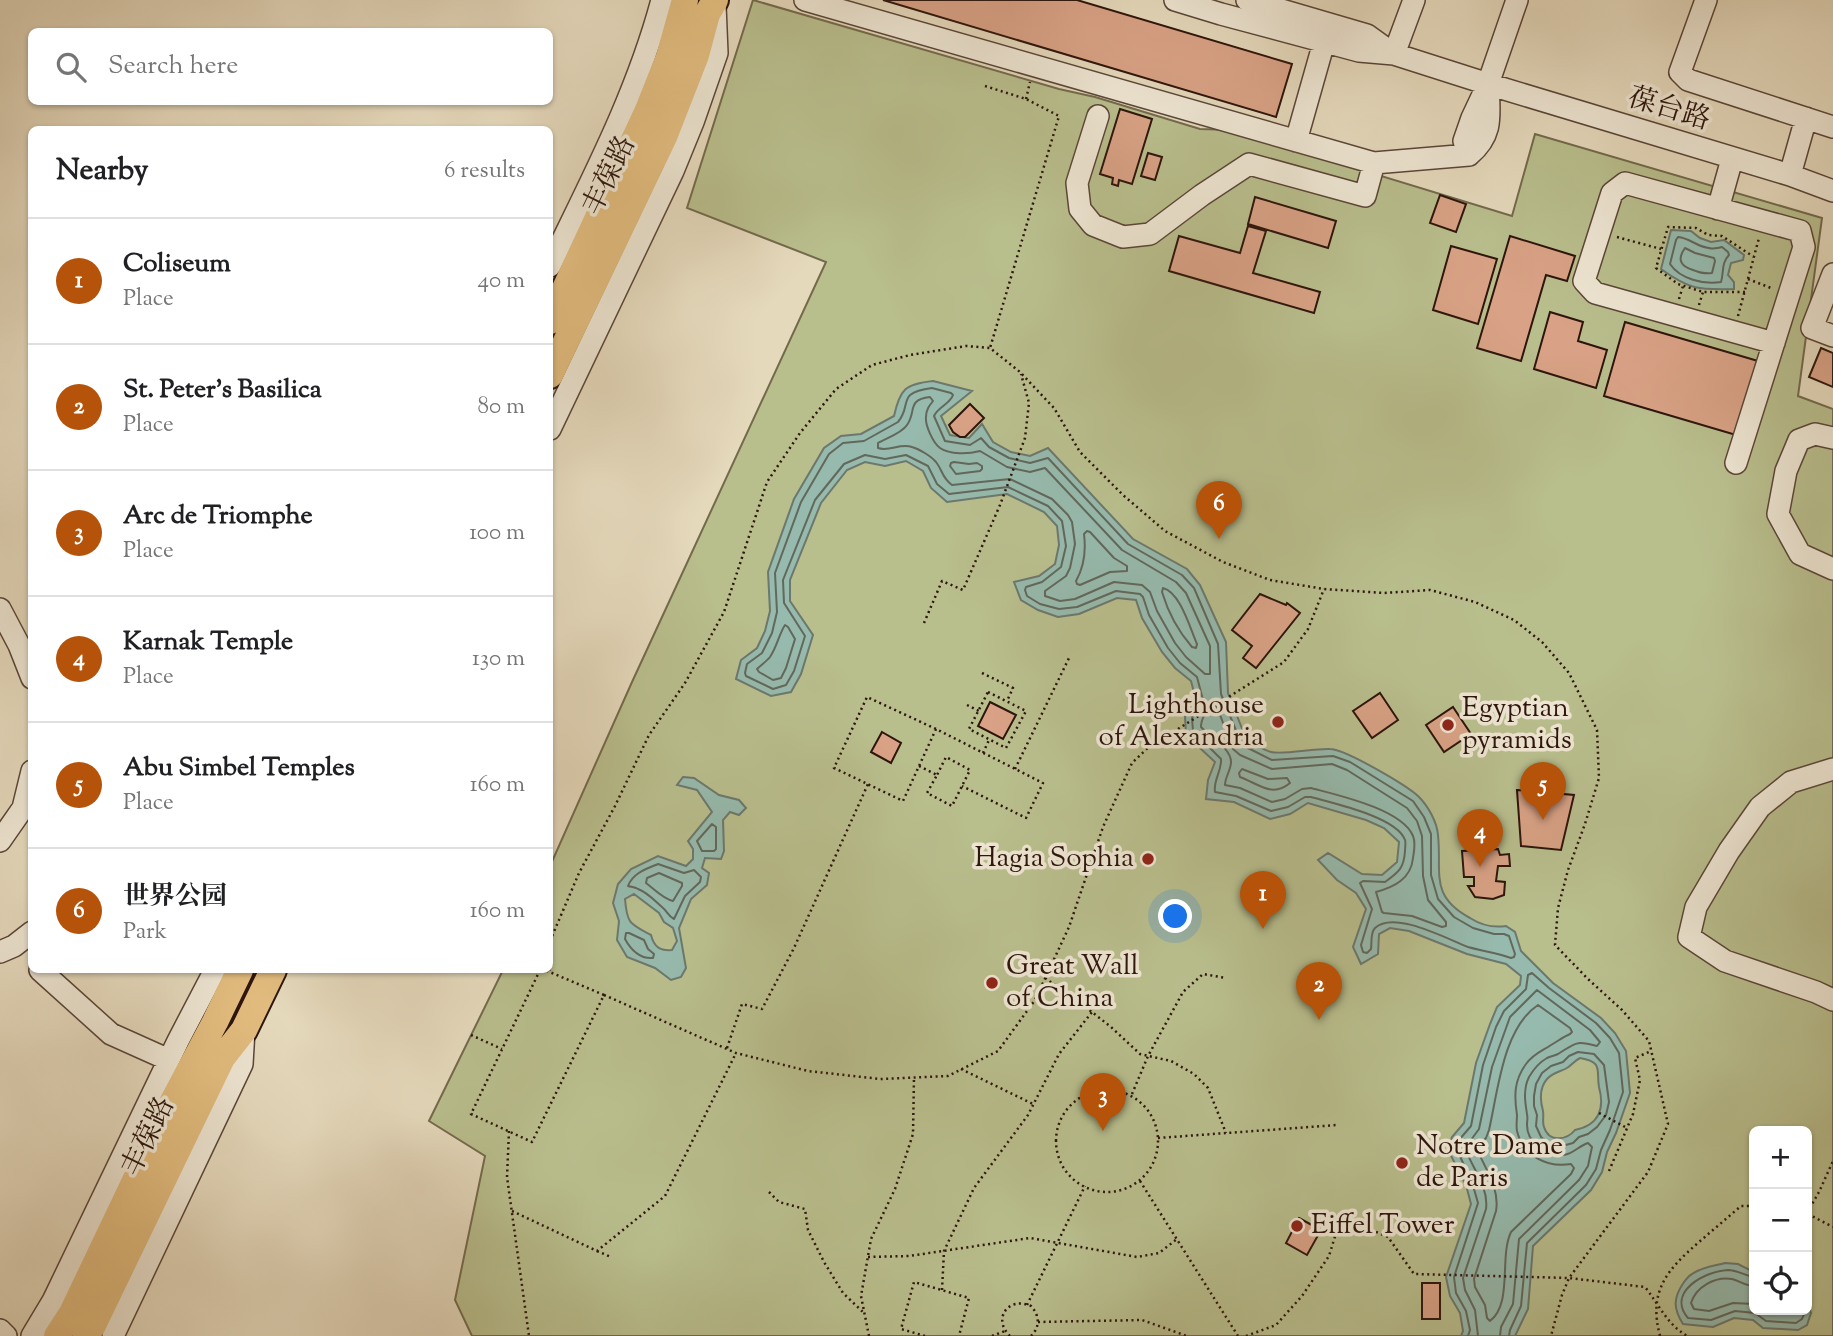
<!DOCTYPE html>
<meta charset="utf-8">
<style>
body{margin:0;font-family:"Sorts Mill Goudy","Noto Serif SC",serif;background:#f2f2f2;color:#202124}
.controls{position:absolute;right:21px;bottom:21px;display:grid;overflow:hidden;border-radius:10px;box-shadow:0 2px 5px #0004}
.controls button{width:63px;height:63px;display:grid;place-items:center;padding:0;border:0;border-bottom:2px solid #e0e0e0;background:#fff;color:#202124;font:35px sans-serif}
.you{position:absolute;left:1176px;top:917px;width:24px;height:24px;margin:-18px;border:5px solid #fff;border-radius:50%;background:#1a73e8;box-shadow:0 0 0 10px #1a73e833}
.badge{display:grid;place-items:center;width:46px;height:46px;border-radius:50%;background:#b45309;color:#fff;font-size:23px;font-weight:700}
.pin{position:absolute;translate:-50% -58px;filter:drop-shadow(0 2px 4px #0008)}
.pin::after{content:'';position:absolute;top:37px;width:24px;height:21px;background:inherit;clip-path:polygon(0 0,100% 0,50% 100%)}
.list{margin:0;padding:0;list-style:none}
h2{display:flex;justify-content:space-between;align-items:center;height:91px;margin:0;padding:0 28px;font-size:30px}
h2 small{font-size:23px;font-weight:400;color:#757577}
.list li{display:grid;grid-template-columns:46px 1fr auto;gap:21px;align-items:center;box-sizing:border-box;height:126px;padding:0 28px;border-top:2px solid #e0e0e0}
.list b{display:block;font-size:26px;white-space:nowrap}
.list p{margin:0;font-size:23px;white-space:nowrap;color:#757577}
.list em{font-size:23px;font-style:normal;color:#757577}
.icon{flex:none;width:38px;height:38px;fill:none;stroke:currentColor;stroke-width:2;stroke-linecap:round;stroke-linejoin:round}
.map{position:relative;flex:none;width:1833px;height:1336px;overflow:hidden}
.search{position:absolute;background:#fff;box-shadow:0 2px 5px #0004;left:28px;top:28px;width:525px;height:77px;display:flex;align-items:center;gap:18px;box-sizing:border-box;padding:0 24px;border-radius:10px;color:#757577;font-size:26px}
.panel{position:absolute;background:#fff;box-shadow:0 2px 5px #0004;left:28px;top:126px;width:525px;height:847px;border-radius:10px}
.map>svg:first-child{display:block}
</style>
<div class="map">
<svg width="1833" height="1336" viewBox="0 0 1833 1336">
<rect width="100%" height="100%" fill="#e5d9bc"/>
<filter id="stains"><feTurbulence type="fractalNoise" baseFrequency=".00286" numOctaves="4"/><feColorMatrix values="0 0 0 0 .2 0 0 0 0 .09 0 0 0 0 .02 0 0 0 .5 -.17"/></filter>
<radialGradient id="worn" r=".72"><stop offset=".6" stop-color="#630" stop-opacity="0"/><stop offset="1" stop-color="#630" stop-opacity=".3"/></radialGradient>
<path fill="#b9be8d" stroke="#736a4c" stroke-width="2" fill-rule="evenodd" d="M753,0l306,89 36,8 105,32 31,1 281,86 23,-82 287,84 -24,178 35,13v927h-1361l-17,-36 30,-144 -56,-35 74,-151h47v-104l82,-184 194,-420 -139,-54zM1754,1131h53v179h-53z"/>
<path fill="#96baad" stroke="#6c786d" stroke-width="2" fill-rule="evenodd" d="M1671,230l20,1 9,7 11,4 13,-2 20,15 -1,5 -12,3 -3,12 6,7v7c-35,1 -44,1 -73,-20z
M933,381l39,10 -31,25 9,19 19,3 13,-14 11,18 18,10 19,4 18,-8 85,91 54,30 13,16 26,57 2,51 19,48c8,3 16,9 24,11 13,3 44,-4 59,-3 15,0 78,37 89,48 9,9 18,25 19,38 4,38 -9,61 32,83 11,7 23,10 36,8l9,6 6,19 32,32 48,35 14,15 11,18 4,42 -14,40 -9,19 -5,20 -11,18 -58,56 -5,63 -13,27h-54l2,-5 -3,-18 -10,-17 -4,-19 25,-73 -5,-19 -18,-35 4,-13 12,-14 12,-60 14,-39 7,-17 23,-22 1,-9 -15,-12 -39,-10 -58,-23 -19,-3 -11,6 -1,20 -17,10 -8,-17 13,-38 -10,-16 -19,-13 -19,-20 10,-7 34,21 20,1 15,-13 2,-20 -15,-14 -18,-8 -58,-17 -18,11 -20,5 -36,-17 -28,-3 2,-19 7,-18 -29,-27 -1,-19 11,-16 -5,-19 -16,-13 -13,-16 -20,-34 -6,-18 -19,-2 -38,16 -21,3 -20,-7 -17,-10 -7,-18 25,-6 16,-12 4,-19 -2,-19 -13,-14 -37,-18 -60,8 -16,-14 -8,-17 -17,-10 -21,5 -20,-4 -18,8 -26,33 -31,77v21l23,34 -12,39 -10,18 -20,4 -35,-17 5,-19 16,-12 8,-17 5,-20 -2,-39 26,-73 30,-51 17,-12 20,-2 33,-18c6,-27 11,-32 39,-35zM1580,1058c24,4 16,13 19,29 6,22 0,38 -24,43 -8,10 -26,13 -31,-3 -2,-5 0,-10 -1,-16 -3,-11 -4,-23 4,-32 6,-7 13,-7 20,-11 5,-3 7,-7 13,-10z
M683,777l11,1 25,17 20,5 7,8 -7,7 -9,-3 -7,8 1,31 -3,8 -16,-1 -3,10 7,5 -2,12 -16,14 -12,29 7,40 -5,9 -10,3 -16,-12 -28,-11 -10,-17 2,-19 -6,-18 5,-19 13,-15 27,-13 28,10 7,-7v-10l-5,-8 24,-29 -15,-22 -20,-5zM634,894l25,19 5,9 9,6 4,13 -5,9c-12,1 -18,-3 -21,-15 -21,-11 -24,-11 -26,-36z
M1725,1263l13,1 16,8v38h53v-7l4,10 -4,12 -9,5 -35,-2 -10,-8 -19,-2 -21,9 -30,-3c-10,-16 -10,-26 1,-42 3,-3 4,-6 8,-8 10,-7 22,-8 33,-11z"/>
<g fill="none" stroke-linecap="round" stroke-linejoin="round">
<path stroke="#62685c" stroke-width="2" d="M1678,237c12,1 19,10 31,11 2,1 10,0 13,-1l6,5 1,3c-8,8 -5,18 -8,27 -17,3 -41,-3 -51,-18l6,-24z
M1685,248l10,5 19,5 1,3 -3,12c-7,1 -11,0 -19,-3 -13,-4 -16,-11 -8,-22z
M932,388l19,5 2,2c-3,9 -15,12 -19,21l11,25 25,4 11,-7 8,9 20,11 21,5 18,-5 80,86 54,31 12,13 24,56 3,50 21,51 30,15 61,-4 17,6 63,39 11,16 7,17v41l7,24 16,18 19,11 21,6h10l5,2 6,18 -1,3 -3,1c-14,-5 -29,-7 -43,-11 -21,-8 -74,-37 -93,-19 -5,5 -3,15 -4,21l-4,4 -4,-1 -2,-7 11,-36 -12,-26 3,-2 22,1c14,-10 19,-14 20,-31 0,-3 1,-9 0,-11 -8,-23 -73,-37 -94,-43h-6l-17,10 -17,4 -35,-15 -21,-4c-2,-12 7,-21 6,-33l-28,-28 -1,-13 11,-18 -6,-23 -17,-14 -12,-15 -19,-33 -6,-18 -3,-3 -24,-3 -39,16 -18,2 -19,-5 -13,-8 -2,-6 1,-3 16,-5 19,-15 5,-21 -4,-25 -14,-15 -40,-19 -59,7 -12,-10 -9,-18 -22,-11 -21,4 -20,-4 -21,9 -29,36 -32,80 1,23 21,33 -11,35 -8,14 -13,4 -27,-13 -1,-3 2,-9 15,-11 10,-20 5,-21 -2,-39 26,-71 28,-48 14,-11 21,-2 34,-19c15,-18 -3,-29 34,-34z
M930,397l3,4c-4,5 -7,9 -7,16 -1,8 7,26 14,31 10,7 29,6 40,3l27,16 23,5 15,-4 77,82 54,32 10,11 24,53v28h-5l-19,-17 -11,-14 -18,-32 -7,-19 -8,-7 -28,-3 -39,17 -15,2 -15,-5v-5l21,-15 4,-8 5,-24 -3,-22 -4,-7 -16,-16 -42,-20 -58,6c-10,-7 -9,-14 -16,-23 -5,-6 -17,-13 -24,-15 -12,-4 -23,5 -34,1v-5c9,-5 24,-10 29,-18 10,-14 -1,-25 23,-28z
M954,462l15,2 8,-1 5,3v3l-2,2 -24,3 -6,-8 1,-3z
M1087,531l3,1 24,26 13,8v5l-17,1 -30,13 -3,-1 -1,-3c8,-14 10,-31 8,-47z
M1163,588c17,4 27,40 34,56l-1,4 -4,-1c-14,-16 -24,-35 -30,-55z
M785,625l3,2 7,12 -9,29 -5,10 -8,2 -14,-8 -2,-3c4,-4 10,-8 13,-12 7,-10 9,-23 15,-32z
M1214,705l3,2 16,42 7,6 32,14 60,-5 15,6 60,38 10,13 5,15 1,40 5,24 18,22v4l-4,1 -30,-11 -28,-3 -2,-1 -6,-20c18,-5 35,-13 37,-34 1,-7 3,-15 0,-22 -11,-27 -76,-41 -102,-48l-9,1 -17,10 -13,3 -32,-14 -15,-3c0,-8 6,-15 6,-23 0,-14 -21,-25 -30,-35 0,-8 6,-19 13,-22z
M1242,769l26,10 19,-1 3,5c-18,15 -31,1 -50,-6l-1,-4z
M712,824l4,3v22l-2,2h-12l-5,-10z
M658,864l26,9 10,-3 7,7 -1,5 -15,14 -11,23c-6,-3 -7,-8 -12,-12 -7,-6 -15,-15 -24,-18 -3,-2 -7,-2 -10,-3 5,-13 18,-17 30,-22z
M659,873l23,10v3l-9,15c-10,-2 -19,-12 -27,-18l1,-5z
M626,933h3l15,7 4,9 6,5 -1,4c-13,1 -22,-8 -28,-19z
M1538,1005l32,23 2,4 -2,2c-7,3 -12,7 -19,11 -9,6 -18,9 -25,19 -12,16 -12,32 -9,51 0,5 -1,11 0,16 6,25 30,37 54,33l3,4 -3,6 -60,58c-12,25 2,71 -21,89l-3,-3 -2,-13 -10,-18 -1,-8 22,-68c4,-23 -11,-42 -19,-62l9,-11 3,-8c9,-39 14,-102 49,-125z
M1578,1052l16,2 10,11 5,37 -3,13 -9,12 -9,7 -9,3 -6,6 -11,3 -12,-2 -9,-7 -5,-11 1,-11 -3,-9v-10l2,-12 6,-11 9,-7 12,-4 6,-6z
M1754,1277c-9,-1 -16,-7 -26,-7 -23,1 -62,22 -40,48l23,2 24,-9 20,2 11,8 30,2 6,-4 2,-5 -1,-4
M1754,1286c-8,0 -14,-5 -22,-7 -17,-3 -36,8 -41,24l3,6 15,2 24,-8 21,1
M1468,1336l2,-6 -4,-19 -10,-18 -2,-16 24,-74 -6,-21 -16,-34 3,-8 12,-14 12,-61 13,-38 8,-16 22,-22 2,-14 4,-2 17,15 47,35 14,15 9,15 4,39 -13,38 -9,20 -5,19 -10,16 -59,58 -6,63 -11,24 -1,6
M1478,1336l-3,-26 -10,-20 -2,-12 23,-69c3,-22 -14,-41 -21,-61l14,-19 13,-62 18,-50 27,-27 53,40 10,12 -3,4c-22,-6 -21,-3 -39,8 -4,2 -7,2 -11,4 -7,4 -14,12 -18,19 -6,12 -4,25 -2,37 1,5 0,6 0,11 0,17 17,29 32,30 13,1 19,-9 29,-12l4,4 -4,19 -9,14 -60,59 -6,65 -12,23 -1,9"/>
</g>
<path fill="#d9a286" stroke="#2d150c" stroke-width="2" d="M883,0h194l215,64 -16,53z
M1120,109l32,10 -20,65 -13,-4 -1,6 -6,-2 1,-6 -13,-4z
M1148,153l14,4 -7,23 -14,-4z
M1440,195l26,9 -10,28 -26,-9z
M1255,197l81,24 -8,27 -80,-24z
M1248,226l18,5 -13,42 67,19 -6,21 -145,-42 10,-35 61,17z
M1510,236l65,20 -8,25 -21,-6 -25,86 -44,-13z
M1451,246l46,13 -19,65 -45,-14z
M1550,312l33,10 -5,19 29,9 -11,38 -62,-19z
M1625,322l133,39 -22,74 -132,-39z
M1821,348l12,5v34l-24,-10z
M970,404l14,14 -19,19h-5l-7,-5 -4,-7z
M1260,594l26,11 1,-2 13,10 -44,55 -13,-10 9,-12 -20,-16z
M1380,693l18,27 -26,18 -19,-27z
M990,702l26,13 -13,24 -25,-13z
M1453,707l18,27 -27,18 -18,-27z
M882,732l19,11 -10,20 -20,-11z
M1517,790l57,5 -13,55 -40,-4z
M1498,849l2,6 9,-1 1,12h-12l-2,15 9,1 -1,13 -11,4 -18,-2 -7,-11h6v-9h-10l-2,-26z
M1299,1218l22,12 -14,25 -21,-12z
M1422,1283h18v36h-18z"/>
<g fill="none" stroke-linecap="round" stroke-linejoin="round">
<g stroke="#5b4638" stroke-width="24">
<path id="minor" d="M805,0l569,163
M1175,0l46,14 138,37 35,3 94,30 302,91 43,16
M1247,0l120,35 25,18
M1706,0l-26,72 8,8 145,47
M1394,54l20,-54
M1098,116l-21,67 3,26 13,16 30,12 27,-3 52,-39 47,-31 116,32 9,-33 95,-8c25,-21 20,-40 19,-71
M1296,141l28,-99
M1469,155l-5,-14 8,-23 16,-34 29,-84
M1790,175l16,-57
M1718,209l14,-50
M550,266c42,-87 87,-172 112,-266
M1833,274l-21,54 21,8
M550,429l123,-258 20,-49 24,-69 -2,-48
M1833,438l-18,-4 -16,6 -13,31 -8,43 22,40 33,15
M1736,463l68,-216 -4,-16 -175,-48 -13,10 -28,88 11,12 179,50
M0,609l19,36 13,33
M1833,769l-42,13 -31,25 -31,44 -33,56 -7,30 36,24 91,31 17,8
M0,841l23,-33 9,-37
M0,952l14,-6 18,-14
M40,970l71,64 58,26
M0,1330l6,6
M32,1336l21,-35 125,-260 37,-71
M113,1336l129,-272 2,-34"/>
</g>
<g stroke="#2d150c" stroke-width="30">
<path id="major" d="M550,321l98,-211 21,-53 16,-57
M550,375l114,-238 32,-82 11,-41 8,-14
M57,1336l15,-23 100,-210 43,-81 25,-52
M86,1336l7,-11 129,-267 22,-28 29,-60"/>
</g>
<path stroke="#2d150c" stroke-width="2.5" stroke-dasharray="2 3.5" stroke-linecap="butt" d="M985,86l41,13 33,17 -69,232
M1026,99l4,-17
M1617,237l44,12
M1748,279l23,9
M1745,292h-42l-25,-8 -22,-16 12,-41 28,1 12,7 14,1 32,21
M1679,299l4,-13
M1699,305l4,-13
M1738,316l21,-78
M924,623l18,-42 21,9 37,-85 25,-67 4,-35 -8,-29
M982,673l31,15 -6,13
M988,692l38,19 -20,37 -37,-19z
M967,705l12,6
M936,729l-33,72 -69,-33 33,-71 69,32 107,54 -17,35 -64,-32
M983,753l6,-13
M919,766l18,9 -10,18 25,13 18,-36 -24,-13 -9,18
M1015,769l55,-113
M550,941l29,-68 36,-67 34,-71 36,-52 39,-71 43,-130 33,-49 36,-44 36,-24 38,-10 56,-9 24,2 30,24 34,36 26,44 43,43 42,36 58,31 47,18 54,9 60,4 46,-3 45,12 39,18 28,22 27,31 28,57 2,48 -14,46 -17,46 -10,38 -3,37 33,34 34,31 27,31 19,83 -20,48 -79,106 -7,17 -11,41
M540,970l-69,144 61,28 72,-147 -59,-25
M1045,978l38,27 28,22 29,27 31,7 23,13 14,14 18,45
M604,995l132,58 72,18 72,8 68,-3 50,-25 37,-51 34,-73 34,-100 29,-64 23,-22 23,-12 106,-67 24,-33 16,-40
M471,1035l31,14
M727,1048l15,-44 20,5 32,-61 74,-164
M961,1069l72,35
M1056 1141a51 51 0 1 1 102 0a51 51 0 1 1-102 0Z
M1132,1094l16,-38 35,-64 20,-18 23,4
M1599,1113l28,15
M509,1131l-2,46 22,159
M1158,1138l179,-13
M1609,1171l24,-57 7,-34 -5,-22 16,-7
M1140,1181l98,155
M769,1192l10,10 26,7 3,21 16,32 19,31 22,21
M512,1211l85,40 68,-55 71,-143
M1807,1213l12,-21 14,-31
M1808,1214l25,13
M597,1251l14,6
M868,1257l41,-1 121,-18 107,19 22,-4 18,-14
M942,1290l2,-39 30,-63 54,-73 31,-61 33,-42
M1027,1305l58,-119
M1038,1322l104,-2 45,16
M869,1336l-8,-40 10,-57 24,-50 18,-55 1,-57
M925,1336l-24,-7 13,-47 55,16 -10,38
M992,1336l13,-5
M1010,1336c-18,-17 -2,-40 21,-30 9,10 9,21 0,30
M1246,1336l30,-11 26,-29 27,-40 12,-39 47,20 26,37 155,4 76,9c15,19 21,36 42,49
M1660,1336c-12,-45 7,-66 39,-94 14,-12 28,-24 42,-36h13"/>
<use href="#minor" stroke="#eee6d3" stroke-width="21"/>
<use href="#major" stroke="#e2bc7e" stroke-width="26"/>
</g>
<g fill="#8f2418" stroke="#eee6d3" stroke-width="2.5">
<circle cx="1278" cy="722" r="7"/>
<circle cx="1448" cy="725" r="7"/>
<circle cx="1148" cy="859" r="7"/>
<circle cx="992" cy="983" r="7"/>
<circle cx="1402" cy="1163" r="7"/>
<circle cx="1297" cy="1226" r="7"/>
</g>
<g text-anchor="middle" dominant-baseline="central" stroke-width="7" stroke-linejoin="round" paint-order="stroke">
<g font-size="28" fill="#2d150c" stroke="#eee6d3">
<text transform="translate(1669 110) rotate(17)">葆台路</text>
<text transform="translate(610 176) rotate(-64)">丰葆路</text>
<text transform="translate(149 1137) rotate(-64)">丰葆路</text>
</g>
<g font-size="28" fill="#2d150c" stroke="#eee6d3" text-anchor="start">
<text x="1264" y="706" text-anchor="end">Lighthouse<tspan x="1264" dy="32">of Alexandria</tspan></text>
<text x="1462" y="709">Egyptian<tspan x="1462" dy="32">pyramids</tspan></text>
<text x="1134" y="859" text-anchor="end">Hagia Sophia</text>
<text x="1006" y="967">Great Wall<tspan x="1006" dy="32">of China</tspan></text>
<text x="1416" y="1147">Notre Dame<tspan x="1416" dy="32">de Paris</tspan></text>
<text x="1311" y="1226">Eiffel Tower</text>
</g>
</g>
<rect width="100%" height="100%" filter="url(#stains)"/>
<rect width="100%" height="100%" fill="url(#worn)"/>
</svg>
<div class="controls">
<button>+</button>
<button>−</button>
<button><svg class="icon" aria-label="locate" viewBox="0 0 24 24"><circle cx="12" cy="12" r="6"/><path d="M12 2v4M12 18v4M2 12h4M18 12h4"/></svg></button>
</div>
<div class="you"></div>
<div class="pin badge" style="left:1263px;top:929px">1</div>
<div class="pin badge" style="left:1319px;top:1020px">2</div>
<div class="pin badge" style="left:1103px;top:1131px">3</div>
<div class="pin badge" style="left:1480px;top:867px">4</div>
<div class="pin badge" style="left:1543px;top:820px">5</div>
<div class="pin badge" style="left:1219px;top:539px">6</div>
<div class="search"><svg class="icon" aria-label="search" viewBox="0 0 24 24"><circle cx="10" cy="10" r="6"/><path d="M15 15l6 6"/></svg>Search here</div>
<section class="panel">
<h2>Nearby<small>6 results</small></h2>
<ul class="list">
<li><span class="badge">1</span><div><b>Coliseum</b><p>Place</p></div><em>40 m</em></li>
<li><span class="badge">2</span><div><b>St. Peter's Basilica</b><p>Place</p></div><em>80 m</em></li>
<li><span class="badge">3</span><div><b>Arc de Triomphe</b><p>Place</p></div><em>100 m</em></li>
<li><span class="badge">4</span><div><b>Karnak Temple</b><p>Place</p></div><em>130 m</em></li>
<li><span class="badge">5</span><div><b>Abu Simbel Temples</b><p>Place</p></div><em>160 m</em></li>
<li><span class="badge">6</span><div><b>世界公园</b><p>Park</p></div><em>160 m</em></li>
</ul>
</section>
</div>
